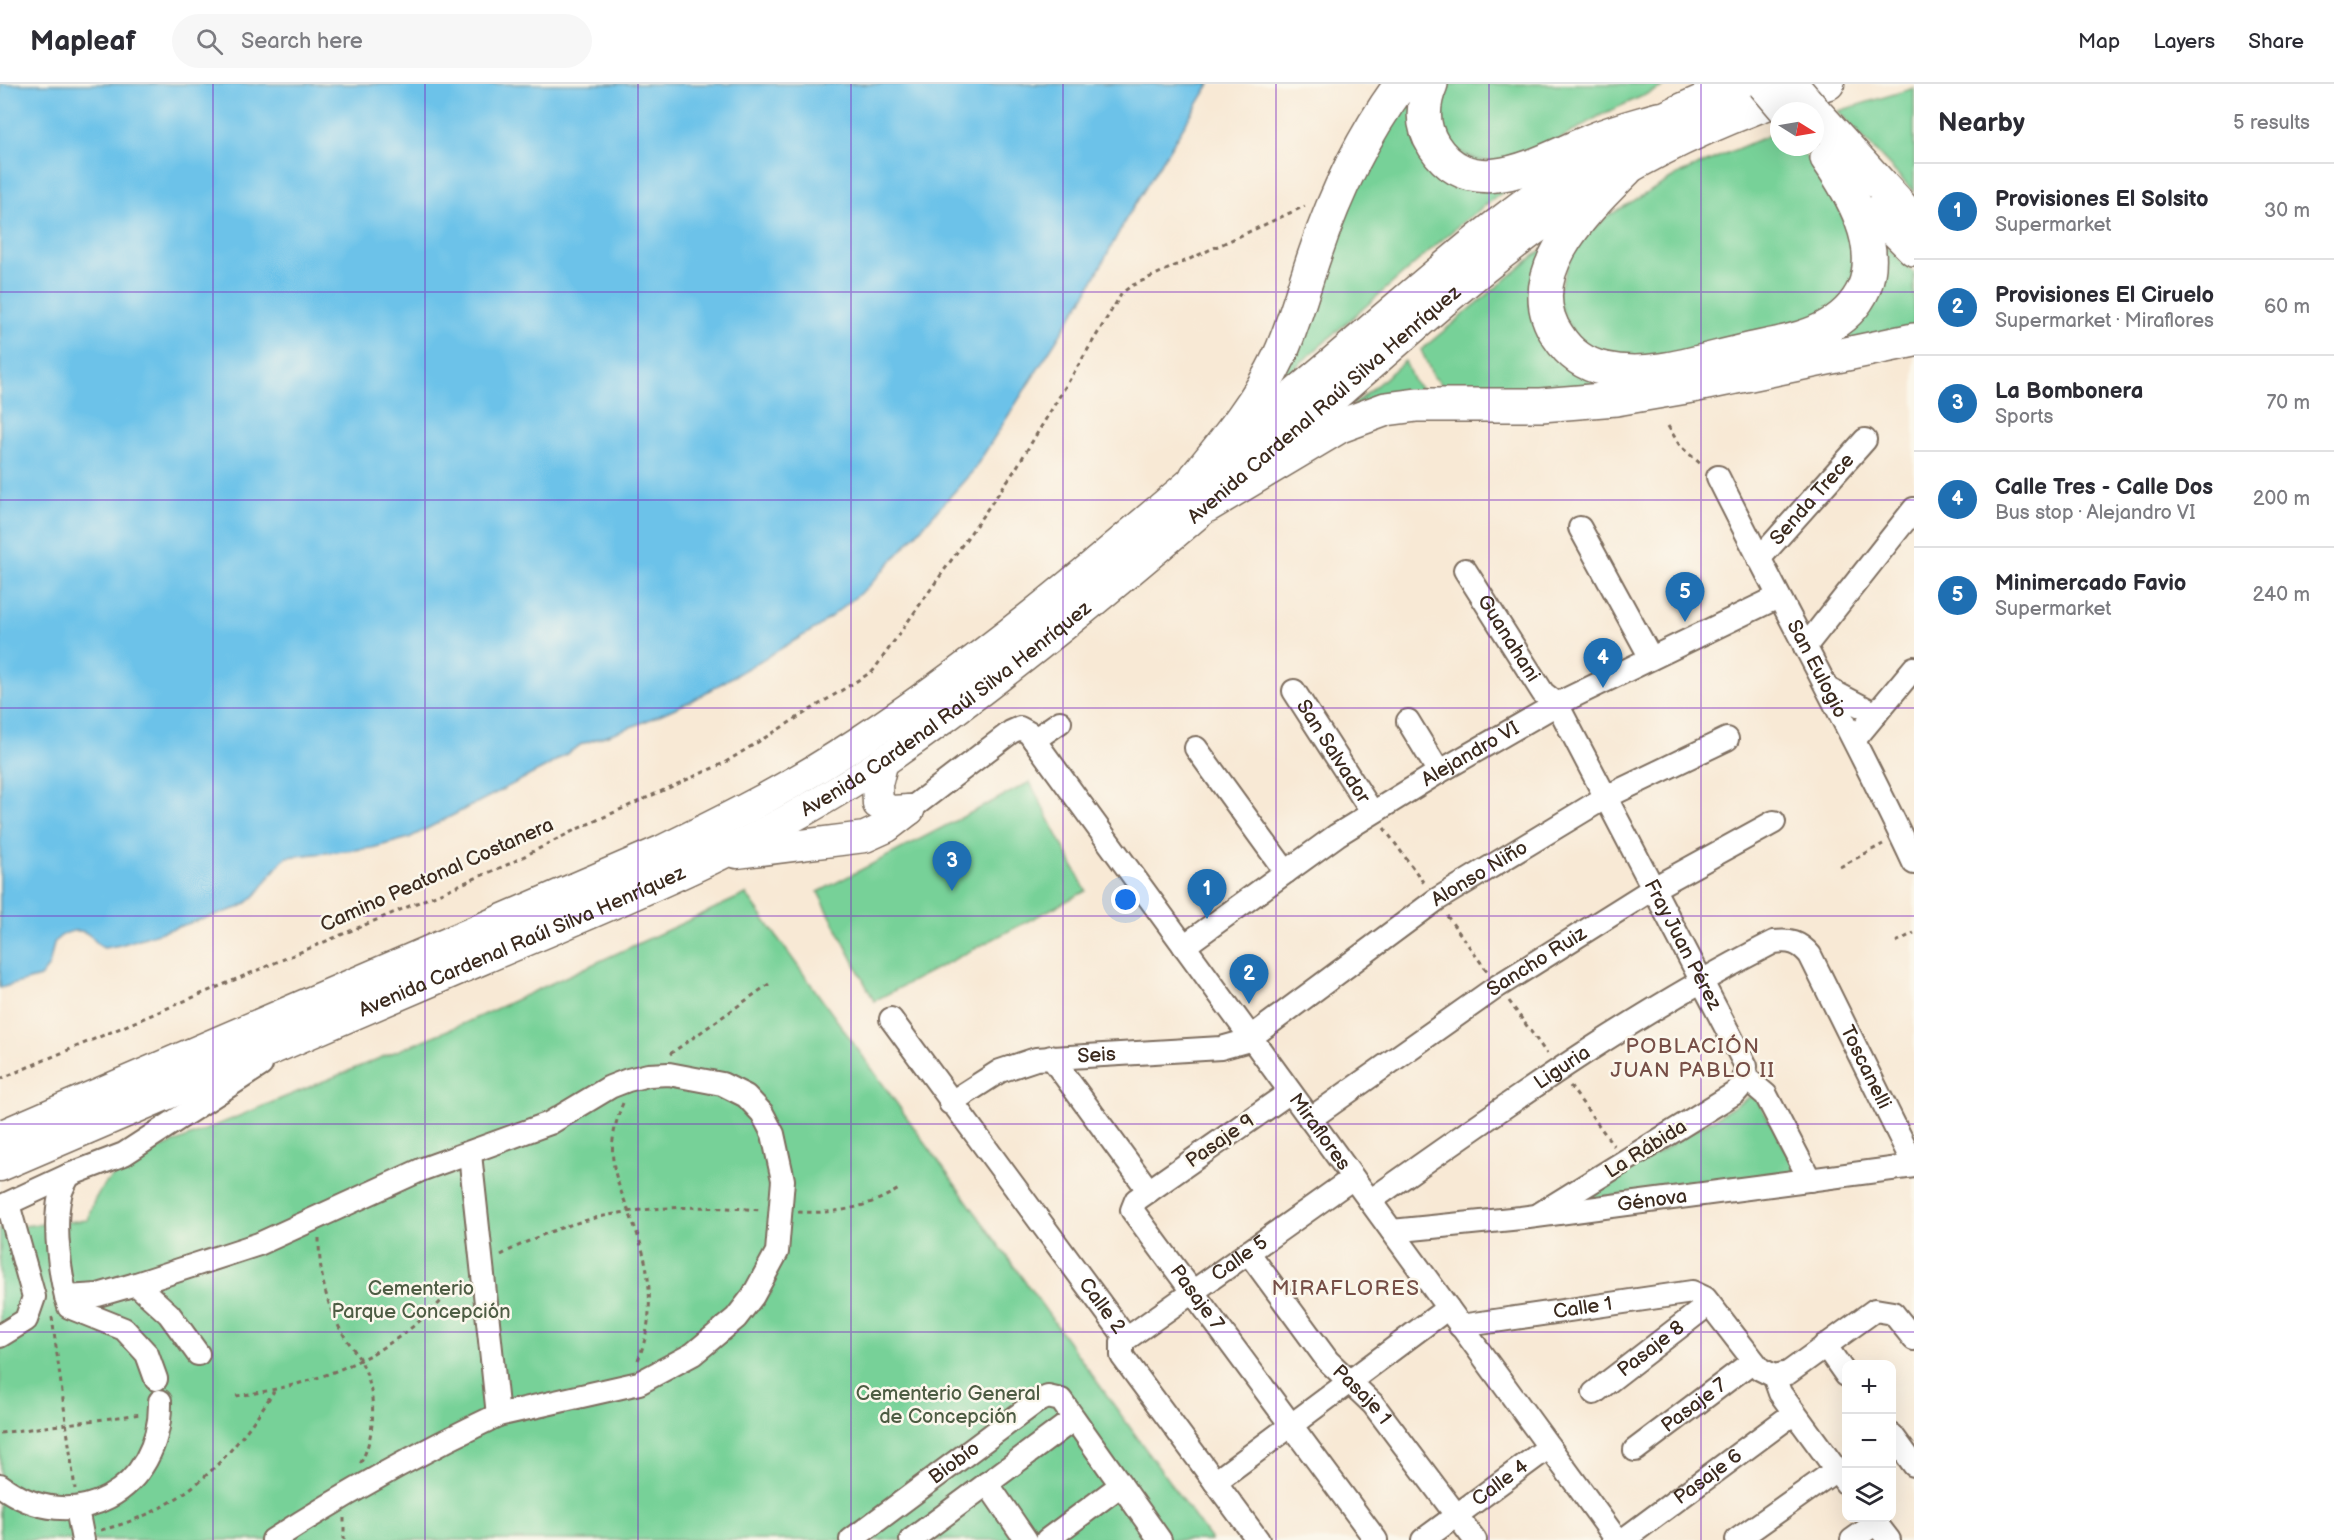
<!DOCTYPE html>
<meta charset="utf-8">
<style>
body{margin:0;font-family:"Balsamiq Sans",sans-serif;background:#f7f7f7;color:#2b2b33}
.controls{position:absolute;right:18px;bottom:18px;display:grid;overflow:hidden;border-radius:12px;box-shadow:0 6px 24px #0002}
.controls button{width:54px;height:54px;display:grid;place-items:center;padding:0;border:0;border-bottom:2px solid #e1e1e2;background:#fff;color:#2b2b33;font:30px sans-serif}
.compass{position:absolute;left:1770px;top:18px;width:54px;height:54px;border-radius:50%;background:#fff;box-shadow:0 6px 24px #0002;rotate:101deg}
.you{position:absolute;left:1126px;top:816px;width:21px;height:21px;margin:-15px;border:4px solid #fff;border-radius:50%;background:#1a73e8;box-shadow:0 0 0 9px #1a73e833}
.badge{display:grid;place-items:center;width:39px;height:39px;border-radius:50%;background:#1f6fb2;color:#fff;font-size:20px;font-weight:700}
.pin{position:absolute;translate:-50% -50px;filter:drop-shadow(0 2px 3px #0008)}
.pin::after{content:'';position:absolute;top:32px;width:21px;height:18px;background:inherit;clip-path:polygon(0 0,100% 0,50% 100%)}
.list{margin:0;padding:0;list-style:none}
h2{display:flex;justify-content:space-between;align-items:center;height:78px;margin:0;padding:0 24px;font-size:26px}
h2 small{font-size:20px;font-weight:400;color:#7c7c81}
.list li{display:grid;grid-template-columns:39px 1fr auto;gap:18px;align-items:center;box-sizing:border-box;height:96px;padding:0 24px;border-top:2px solid #e1e1e2}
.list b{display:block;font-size:22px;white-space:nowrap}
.list p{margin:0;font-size:20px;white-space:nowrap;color:#7c7c81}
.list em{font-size:20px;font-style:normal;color:#7c7c81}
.icon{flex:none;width:33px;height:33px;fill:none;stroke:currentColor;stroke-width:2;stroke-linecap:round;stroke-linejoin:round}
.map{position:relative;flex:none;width:1914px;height:1456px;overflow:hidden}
header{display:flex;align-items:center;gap:36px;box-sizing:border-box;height:84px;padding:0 30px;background:#fff;border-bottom:2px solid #e1e1e2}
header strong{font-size:28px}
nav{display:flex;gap:33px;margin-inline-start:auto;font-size:21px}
.search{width:420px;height:54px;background:#f7f7f7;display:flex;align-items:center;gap:15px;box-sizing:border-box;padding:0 21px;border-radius:33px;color:#7c7c81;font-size:22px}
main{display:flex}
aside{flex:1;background:#fff}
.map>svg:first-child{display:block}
</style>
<header>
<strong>Mapleaf</strong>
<div class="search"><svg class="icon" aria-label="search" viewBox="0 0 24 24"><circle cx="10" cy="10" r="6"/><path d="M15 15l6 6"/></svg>Search here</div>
<nav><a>Map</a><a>Layers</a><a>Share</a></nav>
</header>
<main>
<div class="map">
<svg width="1914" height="1456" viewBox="0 0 1914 1456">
<rect width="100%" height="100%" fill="#fbf7ec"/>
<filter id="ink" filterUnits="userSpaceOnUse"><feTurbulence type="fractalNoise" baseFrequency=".0167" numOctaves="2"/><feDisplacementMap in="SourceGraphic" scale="12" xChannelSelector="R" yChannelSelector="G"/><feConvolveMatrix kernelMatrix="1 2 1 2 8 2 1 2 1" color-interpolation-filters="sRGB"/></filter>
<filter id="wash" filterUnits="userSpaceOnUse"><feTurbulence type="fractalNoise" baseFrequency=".008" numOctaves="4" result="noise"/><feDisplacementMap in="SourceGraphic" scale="24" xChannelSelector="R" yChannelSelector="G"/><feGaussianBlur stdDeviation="1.35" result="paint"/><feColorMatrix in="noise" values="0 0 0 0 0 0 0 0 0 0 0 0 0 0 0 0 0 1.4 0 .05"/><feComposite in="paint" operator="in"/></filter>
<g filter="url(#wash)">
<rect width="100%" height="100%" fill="#f8e9d5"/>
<path fill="#77d198" stroke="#597e5b" stroke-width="1.5" d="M1412,0l10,50 98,45 -62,47 -184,160 62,-160z
M1442,0h227l-68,31 -85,50 -64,-9 -16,-50z
M1914,4v104l-76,-81z
M1779,47v16h18l32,36 33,81 -28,48 -179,48 -72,-9 -27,-53 18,-49 32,-32 75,-44z
M1883,159l31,30v56l-101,19z
M1546,162l-4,20 58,125h-151l-16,-15 -12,-26z
M1405,277l8,19 12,14 -74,13z
M1030,698l56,109 -212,110 -56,-109z
M746,810l465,646h-1211v-312l88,-8c6,-31 24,-45 49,-62l328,-135z
M1754,1010l45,79 -218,27z"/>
<path fill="#6cc2e9" stroke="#547684" stroke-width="1.5" d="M0,0h1210l-84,135 -39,73 -114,179 -104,115 -51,41 -127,74 -52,23 -57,20 -36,23 -137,71 -37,10 -85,9c-22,18 -22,37 -49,51l-118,37 -16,3c-8,-3 -9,-9 -15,-13 -11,-9 -28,-2 -35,8l-5,23 -9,11 -40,11z"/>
</g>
<g filter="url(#ink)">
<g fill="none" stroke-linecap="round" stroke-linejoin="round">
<g stroke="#7d6d5e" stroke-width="26">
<g id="minor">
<path id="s1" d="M1718,393c64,129 135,255 196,386"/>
<path d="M1580,444l71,130"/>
<path id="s2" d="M1759,475l106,-119"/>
<path id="s3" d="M1465,486l78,123 14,11 189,362 -3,18 -8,9 -194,120"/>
<path d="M1805,563l109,-138"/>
<path d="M1828,605l48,25"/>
<path id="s4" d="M1294,607l78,121"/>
<path d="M1408,637l31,51"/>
<path d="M1855,655l59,-71"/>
<path d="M1034,656l26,-18"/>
<path d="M1196,664l90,124"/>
<path id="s5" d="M909,726l102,-78 9,-4 9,5 588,807"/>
<path id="s6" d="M1184,862l153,-111 102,-63 118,-68 221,-107"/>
<path id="s7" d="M891,935l234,318"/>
<path d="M1051,973l98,134"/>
<path d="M1746,994l20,17 44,85"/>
<path id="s8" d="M1290,1008l-154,108 -4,10 244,330"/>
<path id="s9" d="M950,1019l50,-32 36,-12 185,-11 25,-7 190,-141 170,-103 121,-58"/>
<path id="s10" d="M1310,1035l188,-133 156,-98 120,-66"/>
<path d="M69,1091c-3,7 -8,14 -9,21 -7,30 0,82 9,111l55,22 23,25 9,25"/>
<path id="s11" d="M1370,1117c132,-93 259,-185 404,-259 16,-2 25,0 36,13l104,210"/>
<path d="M0,1123l69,-32 55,-21 137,-89"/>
<path id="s12" d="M1392,1147l129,-13 393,-52"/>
<path id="s13" d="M1248,1168l80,109 45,43 102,136"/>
<path d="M136,1200l123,-40 164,-75 127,-46 60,-36 18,-7 20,-5 21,-1 53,10 24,12 16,17 11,21 10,46 -6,72 -24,44 -17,22 -43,36 -54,29 -141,32"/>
<path d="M66,1213l32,-2 38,-11 33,30 29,40"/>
<path id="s14" d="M1460,1242l232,-34 13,6 55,71 14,7 14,-3 87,-63 18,3 21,26"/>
<path d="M0,1252l26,-16 8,-23 -26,-93"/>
<path d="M1825,1261l21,30"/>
<path d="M1774,1292l6,17 66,90"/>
<path id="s15" d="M1594,1309l115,-89"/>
<path d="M1892,1351l22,30"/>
<path id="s16" d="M1635,1366l118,-89"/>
<path d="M1215,1398l233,-174"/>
<path d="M987,1399l39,57"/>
<path d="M0,1401c73,55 162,6 160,-84"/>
<path d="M77,1425l6,31"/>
<path d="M1872,1434l17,22"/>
<path d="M273,1456c73,-47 147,-88 225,-125l-28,-261"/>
<path id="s17" d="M851,1456l185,-138 12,-5 13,3 99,140"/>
<path d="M911,1456l163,-121"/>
<path d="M1047,1456l74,-55"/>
<path id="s18" d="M1258,1456l-136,-184v-14l231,-164"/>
<path id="s19" d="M1423,1456l126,-93"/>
<path id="s20" d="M1623,1456l171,-127"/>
<path d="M1737,1456l99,-70"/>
<path d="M1852,1456l24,-17"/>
</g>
</g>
<g stroke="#7d6d5e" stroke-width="33">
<g id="major">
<path d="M883,677l-6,23 1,20 12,7 19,-1"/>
<path d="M737,769l128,-16 22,-10 22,-17"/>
<path d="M0,1052l661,-285c60,-29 120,-59 176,-95 173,-110 325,-251 481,-382 97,-81 191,-171 301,-233 39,-23 79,-40 121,-57"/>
<path id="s21" d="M0,1082c162,-70 324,-139 485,-208 134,-57 276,-113 396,-195 154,-106 294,-230 436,-351 89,-77 177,-160 277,-223 73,-46 152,-80 235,-105"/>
</g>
</g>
<g stroke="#7d6d5e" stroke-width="36">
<path id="highway" d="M1431,0c-9,21 -10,42 3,62 38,59 107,15 154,-4 22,-10 46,-16 70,-23
M1815,28l99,109
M1626,86c-39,39 -110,106 -68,166 11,17 27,29 47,33 46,10 95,-8 139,-18 26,-6 55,-10 79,-22 18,-9 33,-23 41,-41 18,-44 -13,-95 -37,-130
M1877,128l37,37
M1196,393c30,-37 62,-76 83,-120 15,-32 24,-69 36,-103 20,-60 48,-118 86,-170
M1208,421l132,-79 46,-17 31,-4h124l75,-6 76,-13 222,-46"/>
</g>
<path stroke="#7d6d5e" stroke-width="3" stroke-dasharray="4.5 4.5" stroke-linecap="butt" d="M1668,342l12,20 22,19
M1384,744l42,58
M1840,783l43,-23
M1447,832l40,55
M1896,858l18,-9
M1509,917l38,53
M670,970l99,-70
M0,995l509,-215 66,-34 149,-67 149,-92 142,-201 107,-177 9,-7 174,-80
M1570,1002l44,60
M623,1019c-24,59 -2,82 16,136 13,38 15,83 -1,121
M798,1128c39,2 68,-4 101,-23
M319,1154c0,29 5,59 18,85 6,13 15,23 22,35 18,29 18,76 1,106
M501,1171c87,-48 163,-52 261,-45
M52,1233l23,172
M236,1312c67,-9 127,-29 180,-72 17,-13 31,-30 47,-44
M0,1349l141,-19
M344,1434v22
M101,1446c83,-20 129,-70 173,-139"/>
<use href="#minor" stroke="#fff" stroke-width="22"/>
<use href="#major" stroke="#fff" stroke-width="30"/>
<use href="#highway" stroke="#fff" stroke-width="33"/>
<g stroke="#7d6d5e" stroke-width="36" stroke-linecap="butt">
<path id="highway-bridge" d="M1764,0l23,27
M1791,0l23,27"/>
</g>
<use href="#highway-bridge" stroke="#fff" stroke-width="33"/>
</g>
</g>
<path fill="none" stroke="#7b2cbf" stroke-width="1.5" stroke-opacity="0.55" d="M213,0v1456M425,0v1456M638,0v1456M851,0v1456M1063,0v1456M1276,0v1456M1489,0v1456M1701,0v1456M0,208h1914M0,416h1914M0,624h1914M0,832h1914M0,1040h1914M0,1248h1914"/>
<g text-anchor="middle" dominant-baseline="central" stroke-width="5" stroke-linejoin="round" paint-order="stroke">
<g font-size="20" fill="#3b2a1e" stroke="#fbf7ec">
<text stroke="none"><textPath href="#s21" startOffset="1540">Avenida Cardenal Raúl Silva Henríquez</textPath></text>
<text stroke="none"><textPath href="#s2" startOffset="80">Senda Trece</textPath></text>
<text stroke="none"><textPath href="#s3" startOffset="81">Guanahani</textPath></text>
<text stroke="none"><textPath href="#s1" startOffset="216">San Eulogio</textPath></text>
<text stroke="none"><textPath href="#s21" startOffset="1054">Avenida Cardenal Raúl Silva Henríquez</textPath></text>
<text stroke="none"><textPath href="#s4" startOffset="72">San Salvador</textPath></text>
<text stroke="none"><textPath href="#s6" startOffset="345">Alejandro VI</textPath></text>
<text stroke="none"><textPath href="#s9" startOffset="596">Alonso Niño</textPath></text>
<text transform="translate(437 791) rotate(-24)">Camino Peatonal Costanera</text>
<text stroke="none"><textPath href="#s21" startOffset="568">Avenida Cardenal Raúl Silva Henríquez</textPath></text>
<text stroke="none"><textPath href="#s3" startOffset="435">Fray Juan Pérez</textPath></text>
<text stroke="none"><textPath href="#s10" startOffset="276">Sancho Ruiz</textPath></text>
<text stroke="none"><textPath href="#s9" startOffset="158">Seis</textPath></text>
<text stroke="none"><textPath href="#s11" startOffset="234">Liguria</textPath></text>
<text stroke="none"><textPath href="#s11" startOffset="646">Toscanelli</textPath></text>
<text stroke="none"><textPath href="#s5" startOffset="642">Miraflores</textPath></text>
<text transform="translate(1220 1057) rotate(-35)">Pasaje 9</text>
<text transform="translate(1646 1065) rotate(-32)">La Rábida</text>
<text stroke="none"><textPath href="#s12" startOffset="262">Génova</textPath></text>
<text stroke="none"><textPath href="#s18" startOffset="387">Calle 5</textPath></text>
<text stroke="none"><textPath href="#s8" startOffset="308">Pasaje 7</textPath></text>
<text stroke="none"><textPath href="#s7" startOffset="356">Calle 2</textPath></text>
<text stroke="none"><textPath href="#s14" startOffset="124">Calle 1</textPath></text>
<text stroke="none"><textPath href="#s15" startOffset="72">Pasaje 8</textPath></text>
<text stroke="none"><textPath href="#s13" startOffset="183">Pasaje 1</textPath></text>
<text stroke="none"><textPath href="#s16" startOffset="74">Pasaje 7</textPath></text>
<text stroke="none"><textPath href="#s17" startOffset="129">Biobío</textPath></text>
<text stroke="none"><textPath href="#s20" startOffset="106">Pasaje 6</textPath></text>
<text stroke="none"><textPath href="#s19" startOffset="96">Calle 4</textPath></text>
</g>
<g font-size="20" fill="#4d5c43" stroke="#fbf7ec">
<text x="421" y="1205">Cementerio<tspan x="421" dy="23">Parque Concepción</tspan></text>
<text x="948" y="1310">Cementerio General<tspan x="948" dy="23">de Concepción</tspan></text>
</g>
<g font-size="21" letter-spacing="1.5" fill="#774f47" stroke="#fbf7ec">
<text x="1693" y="962">POBLACIÓN<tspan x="1693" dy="24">JUAN PABLO II</tspan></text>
<text x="1346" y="1204">MIRAFLORES</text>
</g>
</g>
</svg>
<div class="controls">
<button>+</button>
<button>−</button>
<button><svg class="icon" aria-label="layers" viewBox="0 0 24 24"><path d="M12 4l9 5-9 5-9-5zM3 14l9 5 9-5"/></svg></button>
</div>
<svg class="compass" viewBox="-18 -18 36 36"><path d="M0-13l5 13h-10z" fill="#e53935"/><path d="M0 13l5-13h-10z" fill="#7c7c81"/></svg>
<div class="you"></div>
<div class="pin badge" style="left:1207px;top:835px">1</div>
<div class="pin badge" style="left:1249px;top:920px">2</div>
<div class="pin badge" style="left:952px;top:807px">3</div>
<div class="pin badge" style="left:1603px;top:604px">4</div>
<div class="pin badge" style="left:1685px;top:538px">5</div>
</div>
<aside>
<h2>Nearby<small>5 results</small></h2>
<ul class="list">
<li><span class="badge">1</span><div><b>Provisiones El Solsito</b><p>Supermarket</p></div><em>30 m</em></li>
<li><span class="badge">2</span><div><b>Provisiones El Ciruelo</b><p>Supermarket · Miraflores</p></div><em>60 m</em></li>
<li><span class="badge">3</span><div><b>La Bombonera</b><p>Sports</p></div><em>70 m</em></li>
<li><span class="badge">4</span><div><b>Calle Tres - Calle Dos</b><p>Bus stop · Alejandro VI</p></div><em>200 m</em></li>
<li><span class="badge">5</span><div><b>Minimercado Favio</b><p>Supermarket</p></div><em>240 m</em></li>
</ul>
</aside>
</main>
